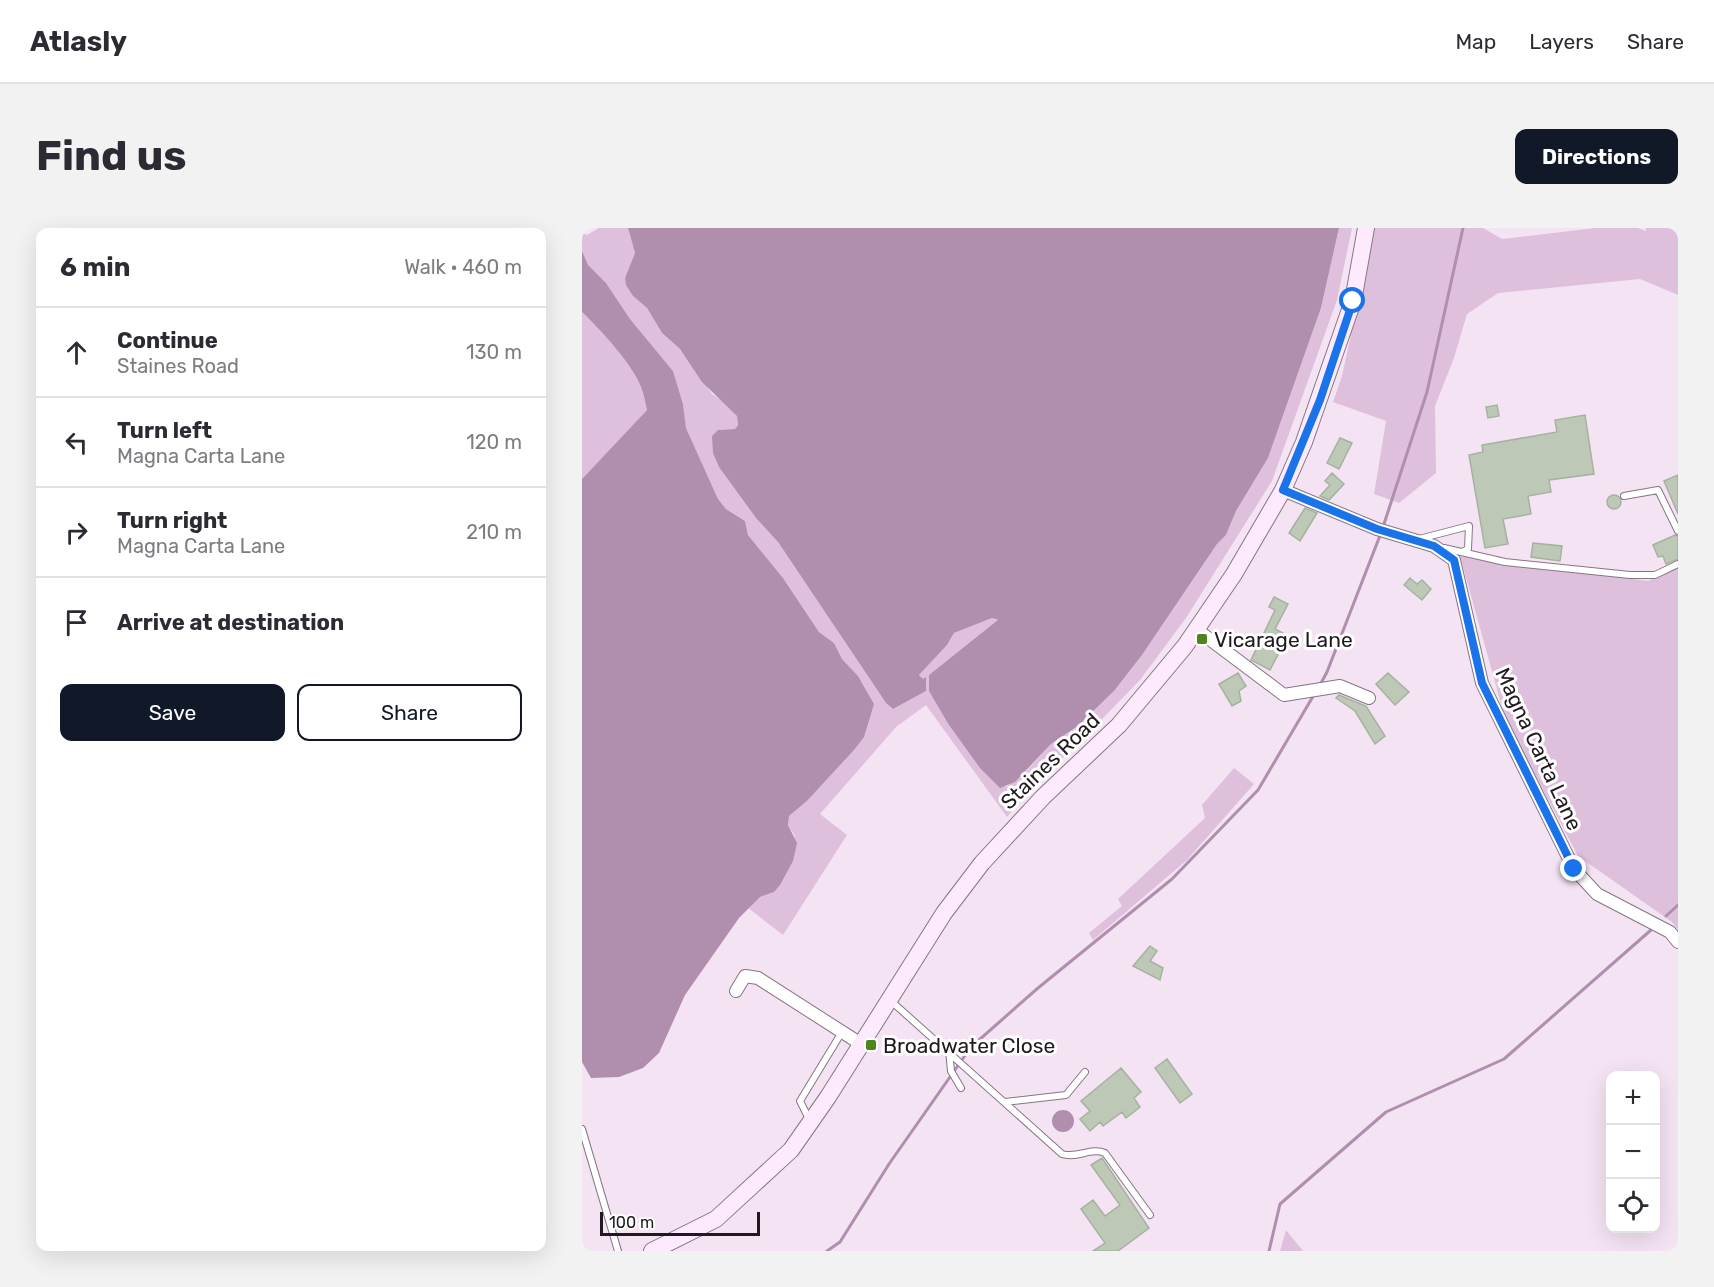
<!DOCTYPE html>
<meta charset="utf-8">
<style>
body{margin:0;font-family:Rubik,sans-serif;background:#f2f2f3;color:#2b2b33}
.controls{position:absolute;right:18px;bottom:18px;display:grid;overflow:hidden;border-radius:12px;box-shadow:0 6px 24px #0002}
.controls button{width:54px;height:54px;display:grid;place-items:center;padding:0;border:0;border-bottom:2px solid #e1e1e2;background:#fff;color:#2b2b33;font:30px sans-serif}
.scale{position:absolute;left:18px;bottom:15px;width:160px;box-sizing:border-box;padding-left:6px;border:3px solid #201a1f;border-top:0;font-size:16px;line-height:21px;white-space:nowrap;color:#201a1f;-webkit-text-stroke:4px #fff;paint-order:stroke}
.stop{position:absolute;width:18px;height:18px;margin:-14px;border:4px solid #1a73e8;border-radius:50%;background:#fff}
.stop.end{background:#1a73e8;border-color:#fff;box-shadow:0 2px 6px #0008}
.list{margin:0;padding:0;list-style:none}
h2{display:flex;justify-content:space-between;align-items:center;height:78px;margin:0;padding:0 24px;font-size:26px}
h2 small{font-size:20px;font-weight:400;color:#7c7c81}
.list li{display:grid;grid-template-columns:39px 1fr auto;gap:18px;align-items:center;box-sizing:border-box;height:90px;padding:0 24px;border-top:2px solid #e1e1e2}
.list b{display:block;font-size:22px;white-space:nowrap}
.list p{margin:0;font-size:20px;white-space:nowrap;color:#7c7c81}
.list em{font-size:20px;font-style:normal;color:#7c7c81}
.actions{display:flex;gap:12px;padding:18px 24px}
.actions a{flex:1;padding:14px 0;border:2px solid #111827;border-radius:12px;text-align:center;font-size:21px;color:#111827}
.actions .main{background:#111827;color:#fff}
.icon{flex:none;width:33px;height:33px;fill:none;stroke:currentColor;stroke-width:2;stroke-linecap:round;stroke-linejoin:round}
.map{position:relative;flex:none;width:1096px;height:1023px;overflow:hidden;border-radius:12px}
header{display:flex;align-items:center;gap:36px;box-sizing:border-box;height:84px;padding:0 30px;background:#fff;border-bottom:2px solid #e1e1e2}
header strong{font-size:28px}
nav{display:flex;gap:33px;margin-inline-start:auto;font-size:21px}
.intro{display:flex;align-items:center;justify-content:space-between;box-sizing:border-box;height:144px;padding:0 36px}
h1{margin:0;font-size:42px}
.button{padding:15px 27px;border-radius:12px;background:#111827;color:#fff;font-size:21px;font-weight:700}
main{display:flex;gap:36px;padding:0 36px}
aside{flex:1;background:#fff;border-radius:12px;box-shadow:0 6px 24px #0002}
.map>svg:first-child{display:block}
</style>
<header>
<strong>Atlasly</strong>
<nav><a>Map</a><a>Layers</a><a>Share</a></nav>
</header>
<div class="intro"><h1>Find us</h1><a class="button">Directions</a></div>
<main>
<aside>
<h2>6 min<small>Walk · 460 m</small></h2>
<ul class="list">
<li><svg class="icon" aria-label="ahead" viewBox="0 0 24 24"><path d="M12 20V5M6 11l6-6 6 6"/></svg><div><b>Continue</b><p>Staines Road</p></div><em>130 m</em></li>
<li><svg class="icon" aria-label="left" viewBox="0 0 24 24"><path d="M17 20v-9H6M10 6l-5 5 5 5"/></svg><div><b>Turn left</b><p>Magna Carta Lane</p></div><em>120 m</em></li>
<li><svg class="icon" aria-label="right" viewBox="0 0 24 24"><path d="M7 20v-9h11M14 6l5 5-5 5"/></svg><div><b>Turn right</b><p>Magna Carta Lane</p></div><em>210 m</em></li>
<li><svg class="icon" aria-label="arrive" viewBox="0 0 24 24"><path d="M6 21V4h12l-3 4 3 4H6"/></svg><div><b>Arrive at destination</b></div></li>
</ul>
<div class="actions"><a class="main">Save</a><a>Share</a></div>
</aside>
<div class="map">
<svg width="1096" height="1023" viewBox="0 0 1096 1023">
<rect width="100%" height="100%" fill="#f4e3f3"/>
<path fill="#dec0dc" d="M17,0h29l7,25 -10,25 8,18 14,12 15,25 18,16 32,45 18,12 7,10 1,9 -3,4 -17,1 1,36 37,52 22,24 108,161 7,6 33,-18 -7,-16 28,-30 7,-12 38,-15 6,3 -69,54v16l77,96 19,-14 26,-29 28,-18 35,-35 28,-36 75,-111 9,-9 10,-24 32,-53 53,-150 18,-80h13l-15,72 -65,181 -86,137 -46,62 -69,71 -22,18 -42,48 -81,-112 -30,22 -76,87 27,21 -64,100 -36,-28 13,-10 14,-5 21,-56 -7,-11 1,-9 18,-15 47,-51 20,-46 -16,-28 -16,-17 -8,-16 -15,-11 -36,-54 -35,-43 -3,-14 -19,-12 -8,-10 -32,-71 -3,-24 -10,-33 -43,-52 -24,-36 -19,-18 -5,-14v-18l5,2z
M792,0h109l19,11 93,-11h43l8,3v-3h32v67l-38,-16 -142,14 -31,21 -13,44 -19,48 1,67 -37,30 -25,-9 12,-73 -53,-19 9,-26z
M0,84c17,16 51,53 59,75 3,7 4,15 6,23l-65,69z
M878,328l188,25 30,-14v363l-6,-8 -94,-66 -73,-138z
M652,540l20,16 -67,76 -94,80 -4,-7 33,-27 -4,-7 87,-81 -3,-13z
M704,1002l17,21h-23z"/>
<path fill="#b08eae" d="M46,0h711l-18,80 -53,150 -32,53 -10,24 -9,9 -75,111 -28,36 -36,35 -27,18 -36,38 -15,6 -20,-20 -31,-43 -20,-34v-16l69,-55 -6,-2 -38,15 -7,12 -28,30 4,4 3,-2v14l-33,18 -7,-6 -108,-161 -22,-24 -37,-51 -6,-14 -1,-17 6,-6 17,-1 3,-4 -1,-9 -35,-34 -22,-33 -18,-16 -15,-25 -14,-12 -7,-11 -1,-7 10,-25z
M0,23l6,14 18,18 24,36 43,52 10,33 3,24 32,71 8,10 19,12 3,14 35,43 36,54 15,11 8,16 16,17 16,28 -10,33 -10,13 -47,51 -18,15 -1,9 9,18 -4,18 -13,24 -6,7 -14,5 -21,21 -54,77 -26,58 -16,15 -24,9 -28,1 -9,-16v-583l65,-69c-2,-8 -3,-16 -6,-23 -8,-22 -42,-59 -59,-75z
M470 893a11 11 0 1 1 22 0a11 11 0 1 1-22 0Z"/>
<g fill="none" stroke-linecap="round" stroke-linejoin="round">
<path stroke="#b08eae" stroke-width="3" d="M801,299l44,-135 36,-164
M738,457l7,-13 54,-139
M1084,688l12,-11
M245,1023l13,-9 49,-78 82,-117 67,-59 134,-109 86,-89 57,-97
M687,1023l11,-47 106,-92 118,-53 147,-129"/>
</g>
<path fill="#bdc9b6" stroke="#a6b2a0" stroke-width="1.5" d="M915,177l2,11 -11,2 -2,-11z
M1003,187l9,59 -45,6 2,12 -23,4 3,18 -28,5 5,25 -23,4 -16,-93 14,-3 -1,-7 75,-13 -2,-12z
M758,210l12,5 -13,26 -12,-6z
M750,245l12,11 -15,16 -9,-4 10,-11 -5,-4z
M1096,247v39l-14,-33z
M1025 274a7 7 0 1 1 14 0a7 7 0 1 1-14 0Z
M723,280l12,5 -17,28 -11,-8z
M1093,307l3,1v23l-12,5 -3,-8 -5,1 -5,-12z
M951,315l29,3 -2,15 -29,-4z
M828,350l7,6 5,-4 9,9 -9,11 -18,-15z
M692,369l14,7 -13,25 8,4 -7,14 5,2 -11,21 -19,-10 24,-50 -6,-3z
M656,445l8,13 -7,5 2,10 -9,5 -13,-22z
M806,445l21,19 -14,13 -19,-21z
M757,467l27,11 19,30 -10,8 -20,-33 -19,-13z
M568,718l7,5 -7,10 13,7 -3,12 -27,-14z
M585,831l25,35 -12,9 -25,-35z
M539,840l20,24 -7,6 6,9 -14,11 -4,-6 -19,14 -3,-4 -10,9 -10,-12 10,-8 -9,-10z
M520,930l47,70 -31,23h-25l12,-8 -24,-34 12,-9 12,16 15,-11 -29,-40z"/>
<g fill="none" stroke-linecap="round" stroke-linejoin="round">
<g stroke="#867684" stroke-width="8">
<path id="lane" d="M1042,268l34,-6 20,41
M837,311l50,-13 -1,23 -6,3
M862,320l61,14 125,13h25l23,-11
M309,773l171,153c15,5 29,-7 43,-1l45,62
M367,822l2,21 10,17
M423,874l61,-7 19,-23
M228,893l-10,-20 42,-69
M0,901l36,122"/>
</g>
<g stroke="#867684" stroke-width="14">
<path id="street" d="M701,262l94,39 57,17 20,14 28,123 92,186 23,25 73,38 8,10
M614,401l88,66 56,-9 29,12
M154,763l9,-15 13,2 103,66"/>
</g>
<g stroke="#867684" stroke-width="18">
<path id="secondary" d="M70,1023l64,-32 75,-69 37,-53 116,-184 38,-50 61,-66 76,-72 66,-79 49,-72 49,-84 21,-48 49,-141 13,-73"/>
</g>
<use href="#lane" stroke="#fff" stroke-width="6"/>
<use href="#street" stroke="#fff" stroke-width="12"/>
<use href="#secondary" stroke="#fdeafc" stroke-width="16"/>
</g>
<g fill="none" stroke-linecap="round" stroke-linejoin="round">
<path stroke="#1a73e8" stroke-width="8" d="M771,73l-33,99 -37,90 94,39 57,17 20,14 28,123 92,186"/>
</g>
<g fill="#4c841e" stroke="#fff" stroke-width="2">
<rect x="614" y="405" width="12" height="12" rx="3"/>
<rect x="283" y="811" width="12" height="12" rx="3"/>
</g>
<g text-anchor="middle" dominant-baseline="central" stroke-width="6" stroke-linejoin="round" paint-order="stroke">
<g font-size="21" fill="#201a1f" stroke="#fff" text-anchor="start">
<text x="632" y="411">Vicarage Lane</text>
<text x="301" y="817">Broadwater Close</text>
</g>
<g font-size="21" fill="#201a1f" stroke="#fff">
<text transform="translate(957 521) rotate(65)">Magna Carta Lane</text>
<text transform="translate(468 533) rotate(-44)">Staines Road</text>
</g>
</g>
</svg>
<div class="controls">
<button>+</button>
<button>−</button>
<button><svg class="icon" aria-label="locate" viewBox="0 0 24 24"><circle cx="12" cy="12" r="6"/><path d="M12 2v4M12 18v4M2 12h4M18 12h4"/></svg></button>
</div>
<div class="scale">100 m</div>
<div class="stop" style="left:771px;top:73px"></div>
<div class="stop end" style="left:992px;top:641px"></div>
</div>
</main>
